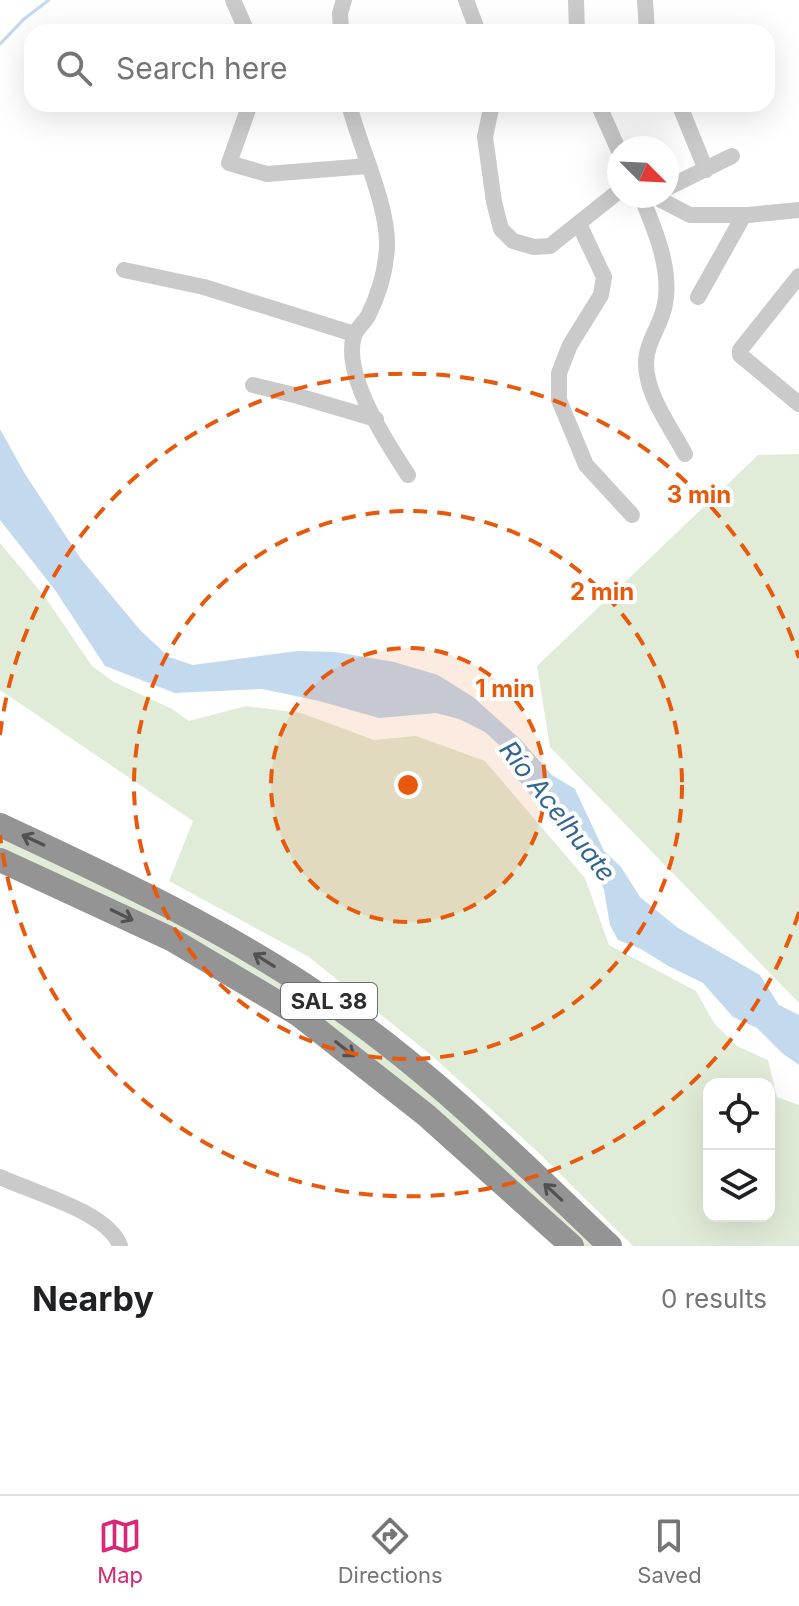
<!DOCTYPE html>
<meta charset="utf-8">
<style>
body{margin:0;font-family:Inter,sans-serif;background:#f2f2f2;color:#202124}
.controls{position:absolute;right:24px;bottom:24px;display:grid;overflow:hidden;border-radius:16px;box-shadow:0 8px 32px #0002}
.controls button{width:72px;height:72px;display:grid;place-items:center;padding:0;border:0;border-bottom:2px solid #e0e0e0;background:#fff;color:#202124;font:40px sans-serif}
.compass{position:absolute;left:607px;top:136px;width:72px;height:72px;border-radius:50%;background:#fff;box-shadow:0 8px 32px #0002;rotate:114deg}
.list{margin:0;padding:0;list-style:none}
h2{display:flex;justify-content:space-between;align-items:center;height:104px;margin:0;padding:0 32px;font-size:34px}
h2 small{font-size:26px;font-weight:400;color:#757577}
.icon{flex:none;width:44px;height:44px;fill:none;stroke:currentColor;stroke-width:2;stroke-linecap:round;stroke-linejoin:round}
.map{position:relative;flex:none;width:799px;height:1246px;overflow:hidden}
.search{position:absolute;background:#fff;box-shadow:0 8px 32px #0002;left:24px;right:24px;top:24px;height:88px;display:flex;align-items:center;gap:20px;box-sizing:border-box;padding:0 28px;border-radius:24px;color:#757577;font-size:30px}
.sheet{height:248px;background:#fff}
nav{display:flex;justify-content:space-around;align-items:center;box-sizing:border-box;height:112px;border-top:2px solid #e0e0e0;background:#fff;font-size:22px;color:#757577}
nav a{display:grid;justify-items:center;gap:4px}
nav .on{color:#db2777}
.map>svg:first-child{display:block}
</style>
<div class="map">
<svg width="799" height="1246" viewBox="0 0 799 1246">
<rect width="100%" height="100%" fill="#fff"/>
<path fill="#e1ecd8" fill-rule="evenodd" d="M799,454v549l-249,-256 -13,-81 221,-211z
M0,543l45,54 47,69 22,16 58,27 17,12 57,-15 55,7 73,27 42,-4 69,25 100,117 24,67 87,46 18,32 23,23 31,14 9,37 22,8v141h-166l-93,-92 -109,-99 -122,-98 -140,-76 24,-60 -193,-131zM769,1084v132h-60v-132z
M0,834l185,89 141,87 130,105 139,131h-15l-202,-180 -378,-214z"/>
<path fill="#c3d9ee" d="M0,429l25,45 56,85 59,71 29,27 24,8 104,-14 38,1 59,10 44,13 35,22 47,42 32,36 23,14 29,62 17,16 19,30 38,31 82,47 19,30 20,10v50l-17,-12 -25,-25 -24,-11 -30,-34 -33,-16 -29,-18 -23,-9 -8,-15 -6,-35 -9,-22 -22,-33 -20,-22 -21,-16 -15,-19 -6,-22 -26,-24 -26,-13 -23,-6 -57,5 -60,-17 -57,-12 -87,4 -70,-27 -50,-76 -55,-70z"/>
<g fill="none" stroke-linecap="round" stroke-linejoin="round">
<path stroke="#c3d9ee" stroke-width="3" d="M0,44l24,-25 25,-19"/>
<path stroke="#cacaca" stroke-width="16" d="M233,0l14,32
M466,0l12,32
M576,0l1,32
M645,0l2,32
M341,32l-1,-19 4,-13
M250,104l-21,59 38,11 101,-8
M349,104c10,42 39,99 38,142 -1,24 -8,48 -19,70 -4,7 -12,13 -14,20 -12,39 33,107 54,139
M492,104l-7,33 9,65 7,27 12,12 21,6 16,-1 69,-55
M598,104l21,47
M679,104l27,66
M667,188l65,-32
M641,196c13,31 31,73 24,108 -3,20 -19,38 -19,59 0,32 24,63 39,91
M658,196l3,4 29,15h58l51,-5
M579,224l25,53 -3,18 -31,50 -11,28v27l27,65 46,50
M124,270l80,17 150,47
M799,276l-59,74v5l59,49
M698,297l46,-82
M253,385l45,11 78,23
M0,1177c31,15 109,35 120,69"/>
<path stroke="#949494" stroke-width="24" d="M0,825c118,55 235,109 341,185 98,69 182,153 269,236
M0,860l171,79 128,76 127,100 146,131"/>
</g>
<defs><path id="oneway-shaft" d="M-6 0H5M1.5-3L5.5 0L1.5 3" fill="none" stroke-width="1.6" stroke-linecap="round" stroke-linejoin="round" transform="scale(2)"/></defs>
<g stroke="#515151">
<use href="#oneway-shaft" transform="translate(33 840) rotate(-155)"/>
<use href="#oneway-shaft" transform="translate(122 915) rotate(26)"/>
<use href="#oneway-shaft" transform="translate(264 960) rotate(-148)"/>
<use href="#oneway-shaft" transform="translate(345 1049) rotate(38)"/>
<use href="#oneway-shaft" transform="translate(553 1192) rotate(-137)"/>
</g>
<circle cx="408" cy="785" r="137" fill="#e8590c" fill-opacity=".12"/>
<g fill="none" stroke="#e8590c" stroke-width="4" stroke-dasharray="14 10">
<circle cx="408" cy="785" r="137"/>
<circle cx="408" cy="785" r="274"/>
<path d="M799 912A411 411 0 0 1 0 835M0 735A411 411 0 0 1 799 658"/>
</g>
<g text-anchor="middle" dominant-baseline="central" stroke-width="8" stroke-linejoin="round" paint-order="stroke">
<rect fill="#fff" stroke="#6c6c6c" stroke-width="2" x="281" y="983" width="96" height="36" rx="6"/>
<g font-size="22" font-weight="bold" fill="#2d2d2d">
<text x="329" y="1001">SAL 38</text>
</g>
<g font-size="26" font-style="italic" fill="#346695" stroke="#fff">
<text transform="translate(558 811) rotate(52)">Río Acelhuate</text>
</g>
</g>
<circle cx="408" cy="785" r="12" fill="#e8590c" stroke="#fff" stroke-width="4"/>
<g font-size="24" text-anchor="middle" font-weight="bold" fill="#e8590c" stroke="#fff" stroke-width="8" stroke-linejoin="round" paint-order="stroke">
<text x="699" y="503">3 min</text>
<text x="602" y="600">2 min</text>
<text x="505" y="697">1 min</text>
</g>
</svg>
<div class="controls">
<button><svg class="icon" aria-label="locate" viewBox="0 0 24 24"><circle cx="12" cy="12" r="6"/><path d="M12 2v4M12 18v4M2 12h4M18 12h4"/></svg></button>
<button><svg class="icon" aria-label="layers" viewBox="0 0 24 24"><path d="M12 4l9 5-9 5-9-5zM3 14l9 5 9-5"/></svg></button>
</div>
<svg class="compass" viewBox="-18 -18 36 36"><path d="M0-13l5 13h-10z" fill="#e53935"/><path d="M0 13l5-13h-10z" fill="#757577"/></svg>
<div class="search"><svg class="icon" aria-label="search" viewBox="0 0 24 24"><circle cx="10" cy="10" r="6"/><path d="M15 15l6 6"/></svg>Search here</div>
</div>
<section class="sheet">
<h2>Nearby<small>0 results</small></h2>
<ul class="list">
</ul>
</section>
<nav>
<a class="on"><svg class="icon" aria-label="map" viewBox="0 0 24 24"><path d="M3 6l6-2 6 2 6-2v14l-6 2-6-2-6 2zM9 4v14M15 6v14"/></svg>Map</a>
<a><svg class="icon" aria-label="directions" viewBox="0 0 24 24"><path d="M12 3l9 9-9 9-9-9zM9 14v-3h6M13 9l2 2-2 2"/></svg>Directions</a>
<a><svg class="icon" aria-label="saved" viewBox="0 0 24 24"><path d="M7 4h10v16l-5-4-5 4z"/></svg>Saved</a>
</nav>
